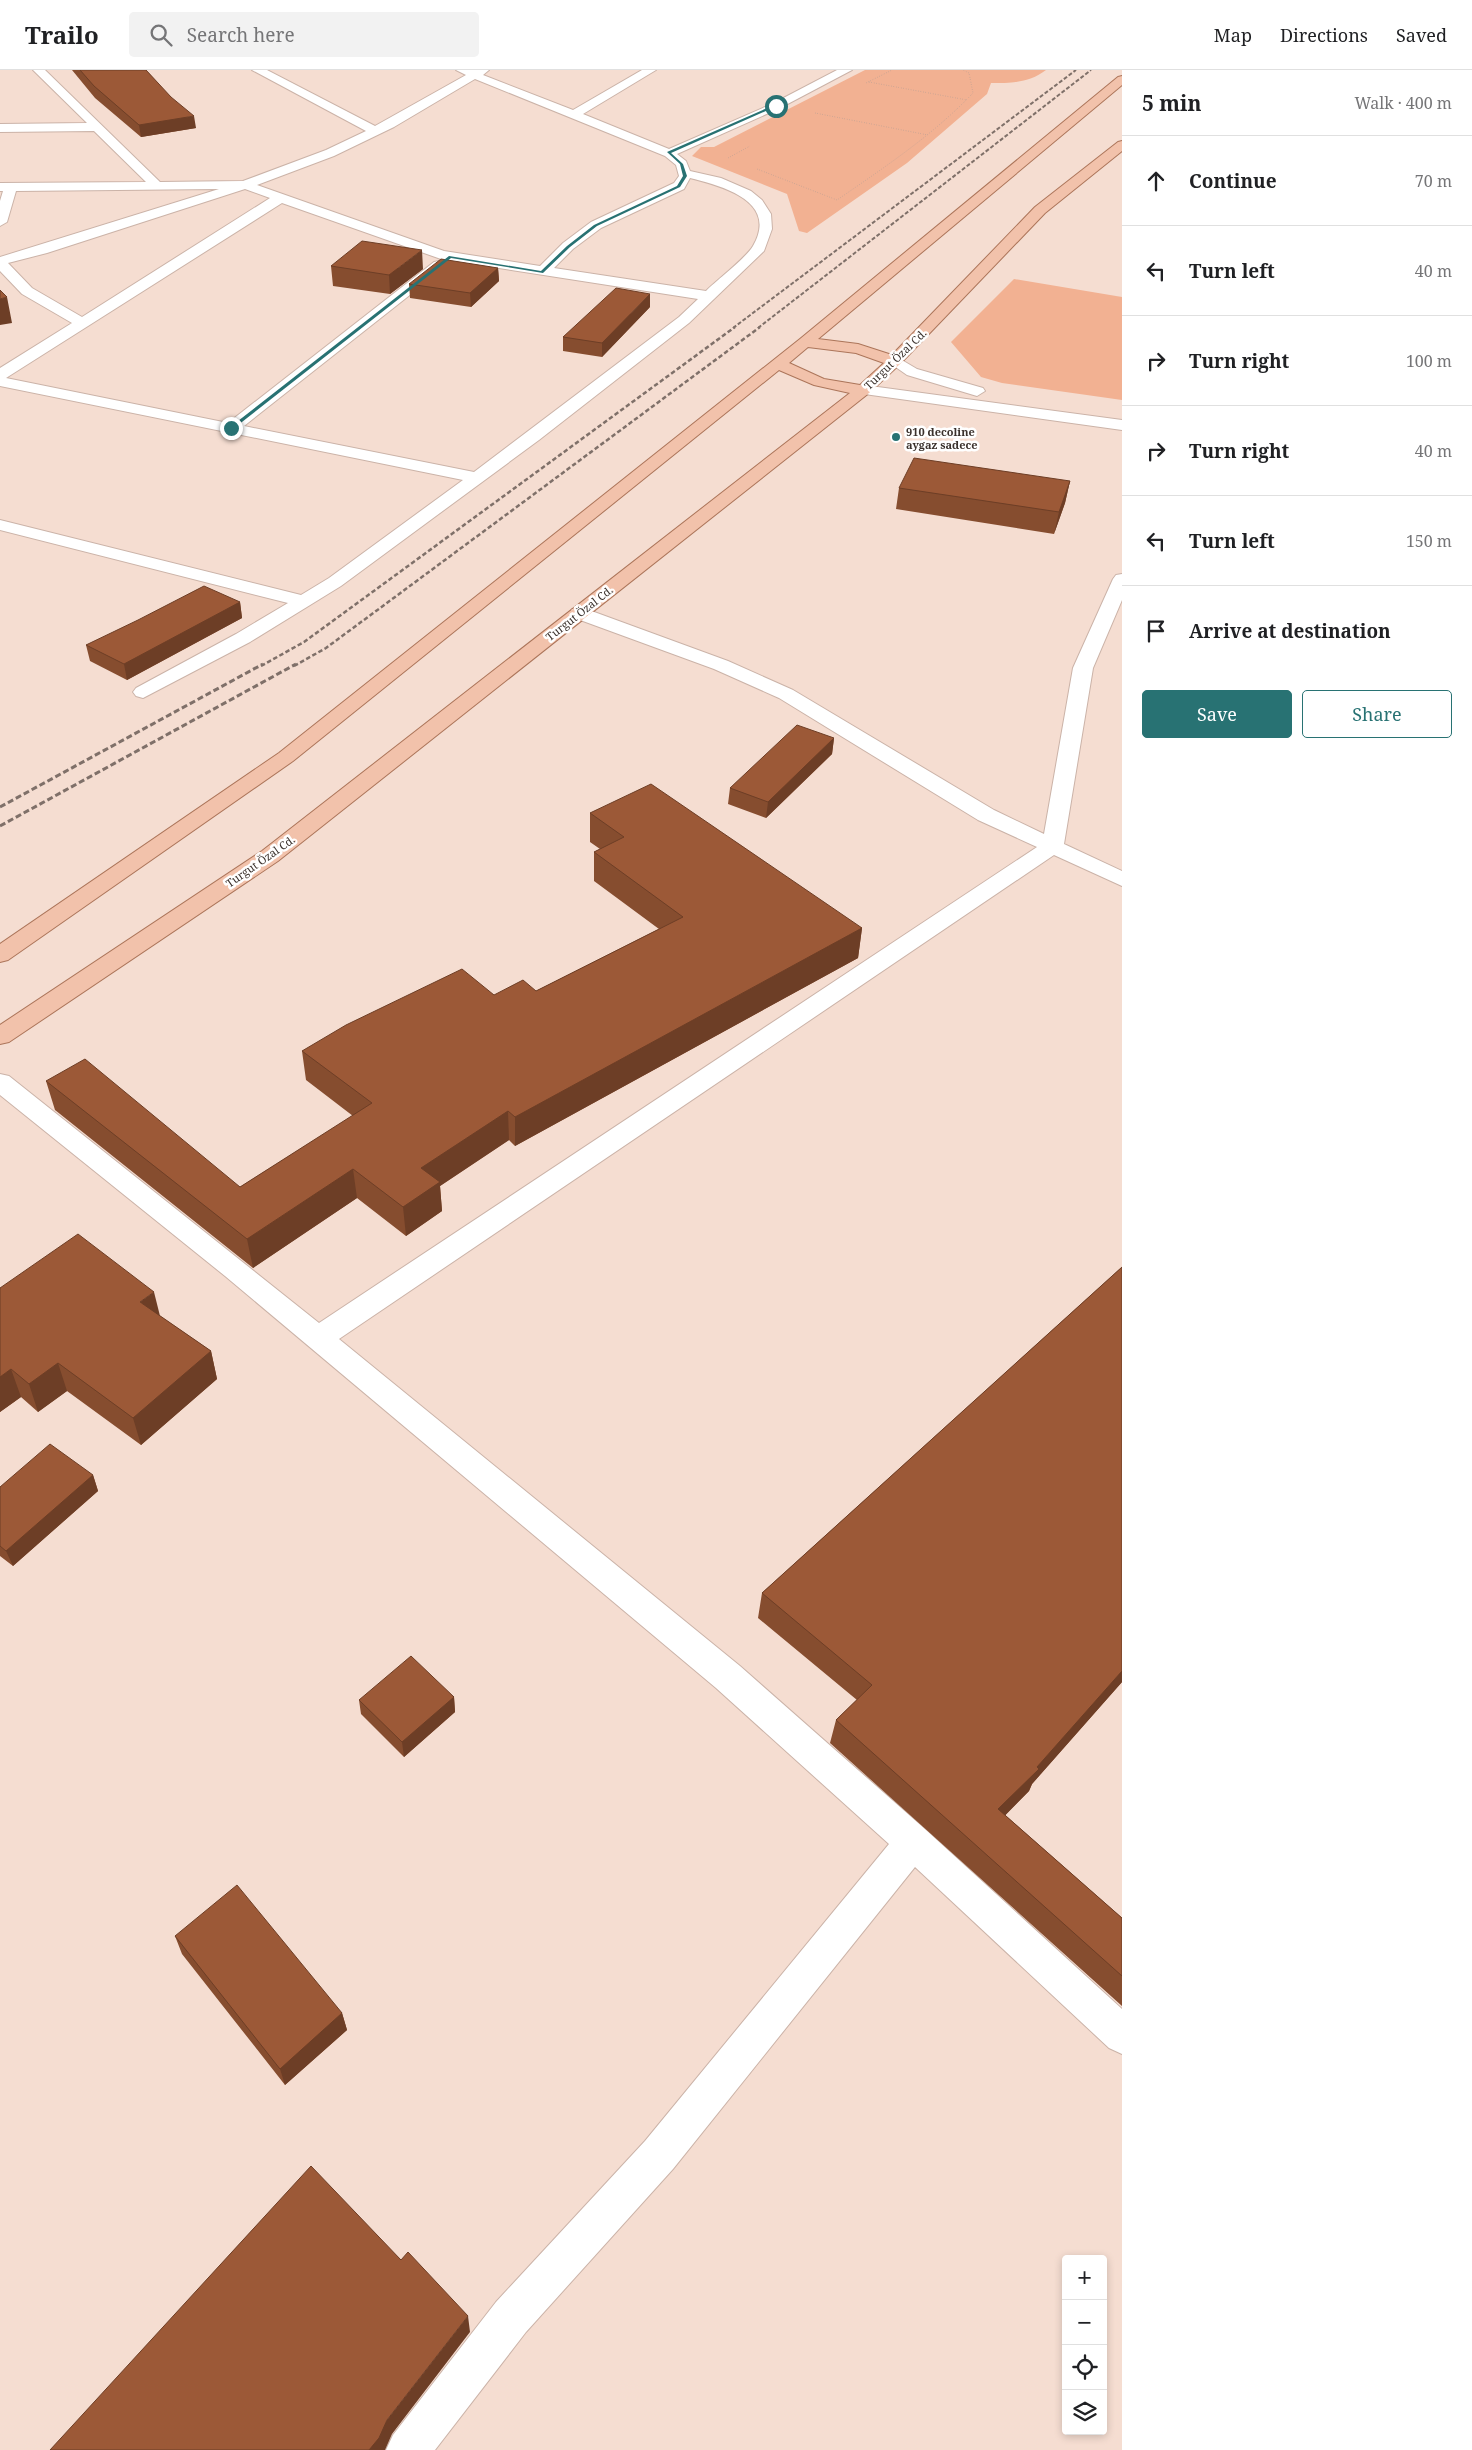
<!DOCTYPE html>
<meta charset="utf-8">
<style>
body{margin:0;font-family:"Noto Serif",serif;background:#f2f2f2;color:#202124}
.controls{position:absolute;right:15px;bottom:15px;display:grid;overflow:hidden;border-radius:5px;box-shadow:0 2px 8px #0003}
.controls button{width:45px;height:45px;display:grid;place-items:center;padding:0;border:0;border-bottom:1px solid #e0e0e0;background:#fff;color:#202124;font:25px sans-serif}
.stop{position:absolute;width:15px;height:15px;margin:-11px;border:4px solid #287273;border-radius:50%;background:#fff}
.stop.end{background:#287273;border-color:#fff;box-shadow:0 1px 5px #0008}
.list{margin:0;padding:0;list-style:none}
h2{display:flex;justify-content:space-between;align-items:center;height:65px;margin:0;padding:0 20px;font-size:21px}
h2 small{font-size:16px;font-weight:400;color:#757577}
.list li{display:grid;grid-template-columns:32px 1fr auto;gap:15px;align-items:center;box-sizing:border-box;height:90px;padding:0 20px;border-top:1px solid #e0e0e0}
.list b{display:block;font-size:19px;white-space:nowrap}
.list em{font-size:16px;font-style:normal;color:#757577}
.actions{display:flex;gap:10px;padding:15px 20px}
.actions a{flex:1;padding:11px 0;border:1px solid #287273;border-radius:5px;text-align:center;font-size:18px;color:#287273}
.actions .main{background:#287273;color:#fff}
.icon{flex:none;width:28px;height:28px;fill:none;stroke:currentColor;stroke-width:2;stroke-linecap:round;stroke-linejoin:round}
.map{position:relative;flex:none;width:1122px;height:2380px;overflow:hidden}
header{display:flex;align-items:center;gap:30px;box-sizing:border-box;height:70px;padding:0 25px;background:#fff;border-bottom:1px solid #e0e0e0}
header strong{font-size:24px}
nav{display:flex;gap:28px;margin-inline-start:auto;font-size:18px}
.search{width:350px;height:45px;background:#f2f2f2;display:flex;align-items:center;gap:12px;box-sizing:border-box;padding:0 18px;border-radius:5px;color:#757577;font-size:19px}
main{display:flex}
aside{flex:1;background:#fff}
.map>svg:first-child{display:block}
</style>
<header>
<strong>Trailo</strong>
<div class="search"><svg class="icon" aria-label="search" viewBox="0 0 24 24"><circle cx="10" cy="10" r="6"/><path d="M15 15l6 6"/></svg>Search here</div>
<nav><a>Map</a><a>Directions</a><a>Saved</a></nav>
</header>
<main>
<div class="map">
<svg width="1122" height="2380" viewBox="0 0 1122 2380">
<rect width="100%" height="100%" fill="#f5ddd1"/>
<path fill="#f2b192" d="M865,0h181c-17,13 -35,13 -55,13l-4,11 -80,69 -100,70 -8,-2 -12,-37 -95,-38 9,-9h13z
M1014,209l108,18v103l-120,-17 -21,-6 -30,-35z"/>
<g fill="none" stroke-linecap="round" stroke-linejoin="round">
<g stroke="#cbb3a8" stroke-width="2">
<path id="minor" d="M33,0h12l115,112 83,-1 83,-31 40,-19 -114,-61h15l108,56 91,-51 -10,-5h33l-6,5 90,35 69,-40h14l-73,44 86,35 103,-45 65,-34h15l-72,38 -103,46 9,7 4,10 31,7 30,13 11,9 9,14 1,15 -8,22 -75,72 -150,117 -198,146 -91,56 -107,56 -7,-2 -3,-4 3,-4 100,-54 52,-31 -288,-73v-10l301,75 28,-17 134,-98 -463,-94v-18l72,-45 -50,-29 -22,-23v-14l219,-68 -203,2 -9,31 -7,4v-25l3,-10h-3v-8l146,-1 -52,-51 -94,1v-8l87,-1zM475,9l190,77 11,9 3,11 -5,7 -83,39 -28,21 -23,23 -96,-15 -187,-66 77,-29 60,-29zM690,108c32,8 89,23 63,68 -7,12 -36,34 -47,45l-152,-23 19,-19 28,-21 83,-39zM245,119l25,9 -188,119 -50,-29 -24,-25 39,-10zM282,133l159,56 257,40 -19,18 -205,155 -230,-46 200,-158 2,-3 -7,-4 -5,1 -206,161 -222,-45z
M895,286l22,13 66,19 2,3 -8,5 -70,-21 -20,-14z
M863,315l259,35v10l-265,-37 -2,-3 2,-3z
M1122,504v26l-29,68 -29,176 58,27v15l-68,-31 -715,484 401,327 186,164 196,179v45l-13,-6 -194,-181 -242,302 -147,163 -91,118h-49l7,-15 103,-133 149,-161 244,-297 -173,-156 -491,-412 -225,-181v-21l9,2 310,247 718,-476 -59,-27 -199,-122 -65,-29 -142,-52 -2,-4 2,-4h14l142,52 65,29 201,120 50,24 29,-166 40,-89 3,-4z"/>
</g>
<g stroke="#ac755a" stroke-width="2">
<path id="primary" d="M1122,6v9l-304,254 40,5 34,11 143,-148 83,-65 4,-1v10l-77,62 -145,151 -31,29 -591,468 -269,181 -9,2v-19l262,-174 588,-458 -36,-8 -35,-15 -486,391 -285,199 -8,2v-18l279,-191 521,-414 318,-262zM808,277l48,6 28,10 -24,22 -36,-6 -35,-16z"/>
</g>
<path stroke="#ae9c93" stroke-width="1" stroke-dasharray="0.5 2" stroke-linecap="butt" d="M869,12l98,18
M866,13l26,-13
M815,43l113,22
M728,88l22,-12
M757,99l80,31c48,-33 96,-65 136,-107l-4,-20 -6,-3"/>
<use href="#minor" fill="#fff" fill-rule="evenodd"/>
<use href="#primary" fill="#f2c2ab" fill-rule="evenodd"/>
<path stroke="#7f7069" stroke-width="2" stroke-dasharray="4 2" stroke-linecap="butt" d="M733,258l343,-258
M758,258l333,-258"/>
<path stroke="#7f7069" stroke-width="2.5" stroke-dasharray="4.5 2.5" stroke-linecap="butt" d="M261,596l43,-24 431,-315
M294,596l32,-18 434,-321"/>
<path stroke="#7f7069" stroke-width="3" stroke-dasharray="6 3" stroke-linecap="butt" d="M0,737l263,-143
M0,756l296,-162"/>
</g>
<path fill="#864d2f" d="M72,0h74l50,58 -55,9 -46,-39z
M331,196l92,3 -33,25 -57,-8z
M498,198l1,13 -28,26 -61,-9 -1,-14z
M650,237l-48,50 -39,-6v-14z
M1070,411l-5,22 -11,31 -158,-25 3,-21z
M240,532l2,16 -115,62 -37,-19 -4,-16z
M834,668l-2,16 -66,64 -38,-14 2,-16z
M590,743l272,115 -4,30 -343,188 -6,-6 -69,46 2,25 -36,25 -49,-38 -104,70 -198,-158 -9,-29 194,106 113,-71 -47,-36 -4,-29 192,-56 42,-4 123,-62 -65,-48v-29l6,-3 -10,-7z
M1122,1197v415l-90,102 -3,7 -24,24 117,103v88l-292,-263 6,-23 21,-20 -99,-82 4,-25z
M0,1218l160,28 51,35 6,28 -76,66 -74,-54 -29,21 -17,-15 -21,15z
M93,1405l5,16 -85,75 -13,-10v-69z
M454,1627l1,15 -51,45 -43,-43 -2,-14z
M175,1866l167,77 5,17 -62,55 -103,-131z"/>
<path fill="#6d3e26" d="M194,46l2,12 -55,9 -2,-12z
M422,180l1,19 -33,25 -1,-19z
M498,198l1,13 -28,26 -1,-14z
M650,224v13l-48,50v-14z
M7,227l5,26 -12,2v-26z
M1070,411l-5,22 -11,31 5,-22z
M240,532l2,16 -115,62 -3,-16z
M834,668l-2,16 -66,64 2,-16z
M862,858l-4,30 -343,188v-29z
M508,1041l1,29 -69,46 2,25 -36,25 -3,-29 18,-39z
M353,1099l4,29 -104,70 -6,-29z
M154,1222l7,28 -21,-18z
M211,1281l6,28 -76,66 -8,-27z
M58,1293l9,28 -29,21 -9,-28z
M11,1299l10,28 -21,15v-35z
M93,1405l5,16 -85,75 -7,-15z
M1122,1601v11l-90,102 -3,7 -39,40 8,-22 39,-42z
M454,1627l1,15 -51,45 -2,-15z
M342,1943l5,17 -62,55 -5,-16z
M468,2246l2,16 -78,102 -7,16h-16l18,-30z"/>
<path fill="#9c5937" stroke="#6d3e26" d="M80,0h66l25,27 23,19 -55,9 -45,-39z
M362,171l60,9 -33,25 -58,-9z
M441,189l57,9 -28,25 -61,-9z
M616,218l34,6 -48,49 -39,-6z
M0,220l7,7 -7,2z
M914,388l156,23 -11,31 -160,-24z
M204,516l36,16 -116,62 -38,-19 52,-25z
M797,655l37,13 -66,64 -38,-14z
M651,714l211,144 -347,189 -7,-6 -87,57 19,14 -37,25 -50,-38 -106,70 -201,-158 39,-22 155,128 132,-84 -70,-52 44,-26 116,-56 32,26 29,-15 13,11 147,-74 -89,-65 30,-15 -34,-24z
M78,1164l76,58 -14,10 71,49 -78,67 -75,-55 -29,21 -18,-15 -11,8v-89z
M1122,1197v404l-85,96 2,2 -41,40 124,109v58l-286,-256 36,-35 -110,-92z
M50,1374l43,31 -87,76 -6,-5v-59z
M411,1586l43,41 -52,45 -43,-42z
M237,1815l105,128 -62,56 -105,-133z
M311,2096l90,94 7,-8 60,64 -81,104 -8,18 -10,12h-319z"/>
<path fill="#287273" d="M774,35l3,1 -106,47 12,11 4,12 -7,11 -83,39 -27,21 -27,26 -92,-15 -218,171 -4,-1 220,-172 92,15 26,-25 27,-21 83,-39 6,-10 -3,-12 -13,-12z"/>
<circle fill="#287273" stroke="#fff" stroke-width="2" cx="896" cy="367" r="5"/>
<g text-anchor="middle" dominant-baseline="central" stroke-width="5" stroke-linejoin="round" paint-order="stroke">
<g font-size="11" fill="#3a312c" stroke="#fff">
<text transform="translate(895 289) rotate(-44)">Turgut Özal Cd.</text>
<text transform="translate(579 543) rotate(-38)">Turgut Özal Cd.</text>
<text transform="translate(260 791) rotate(-35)">Turgut Özal Cd.</text>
</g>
<g font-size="11" font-weight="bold" fill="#3a312c" stroke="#fff" text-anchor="start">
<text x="906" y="361">910 decoline<tspan x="906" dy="13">aygaz sadece</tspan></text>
</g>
</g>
</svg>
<div class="controls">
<button>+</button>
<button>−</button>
<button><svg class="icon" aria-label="locate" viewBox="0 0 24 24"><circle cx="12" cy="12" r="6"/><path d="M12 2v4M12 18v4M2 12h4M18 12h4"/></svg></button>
<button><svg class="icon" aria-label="layers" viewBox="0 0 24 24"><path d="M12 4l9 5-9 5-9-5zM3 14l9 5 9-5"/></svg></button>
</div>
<div class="stop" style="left:776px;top:36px"></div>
<div class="stop end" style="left:231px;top:358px"></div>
</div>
<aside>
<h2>5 min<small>Walk · 400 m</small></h2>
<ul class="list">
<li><svg class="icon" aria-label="ahead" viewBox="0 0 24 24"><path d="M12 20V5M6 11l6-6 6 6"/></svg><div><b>Continue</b></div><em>70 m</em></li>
<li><svg class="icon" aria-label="left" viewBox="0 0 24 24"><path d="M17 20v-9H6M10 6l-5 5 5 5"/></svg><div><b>Turn left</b></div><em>40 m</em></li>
<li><svg class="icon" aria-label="right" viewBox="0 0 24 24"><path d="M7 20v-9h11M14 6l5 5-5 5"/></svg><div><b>Turn right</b></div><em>100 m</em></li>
<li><svg class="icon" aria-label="right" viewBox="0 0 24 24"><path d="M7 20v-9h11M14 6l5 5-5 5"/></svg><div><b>Turn right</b></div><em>40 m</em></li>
<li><svg class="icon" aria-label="left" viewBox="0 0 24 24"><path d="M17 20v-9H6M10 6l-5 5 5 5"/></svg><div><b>Turn left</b></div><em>150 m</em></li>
<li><svg class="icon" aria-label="arrive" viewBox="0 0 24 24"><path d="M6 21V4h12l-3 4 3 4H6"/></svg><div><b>Arrive at destination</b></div></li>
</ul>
<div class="actions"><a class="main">Save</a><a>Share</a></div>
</aside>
</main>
